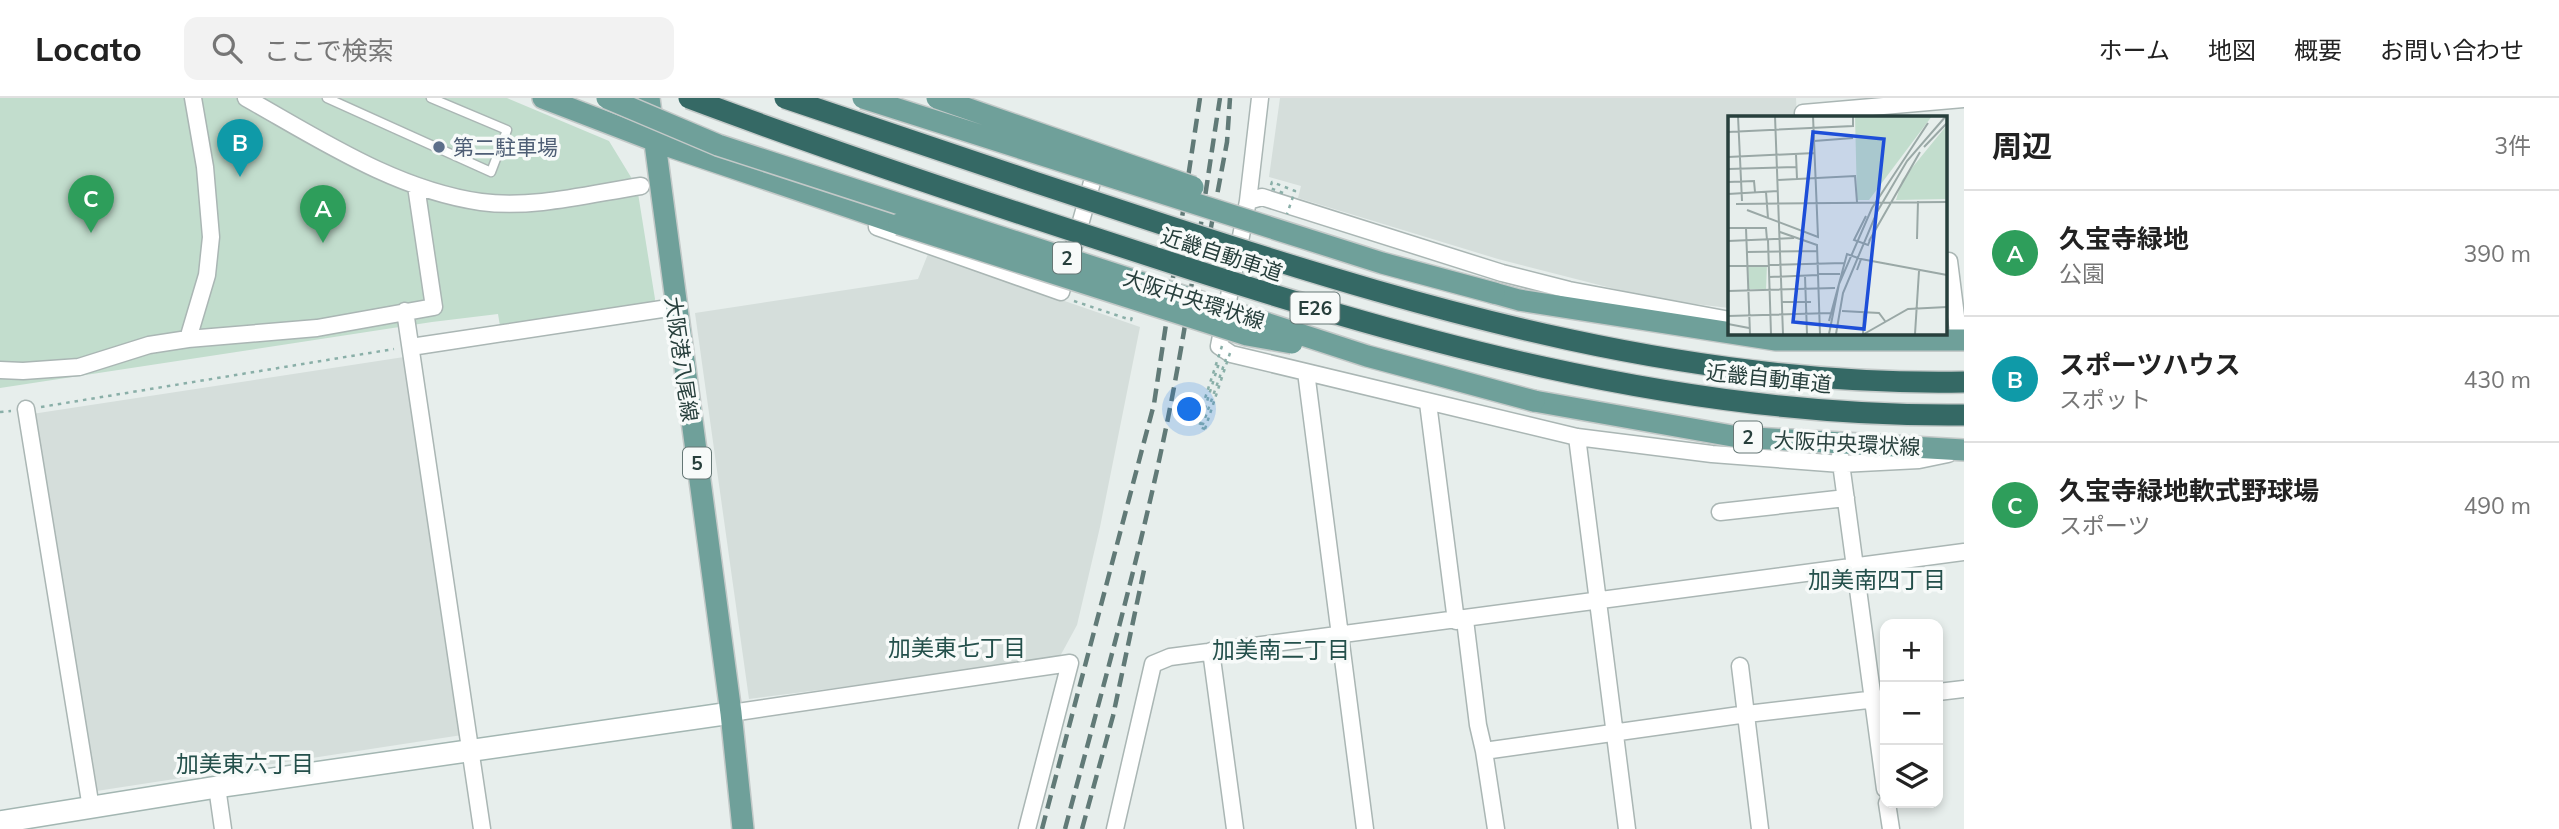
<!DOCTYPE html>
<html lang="ja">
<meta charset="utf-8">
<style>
body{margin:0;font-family:Mulish,"Noto Sans JP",sans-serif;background:#f2f2f2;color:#222}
.controls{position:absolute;right:21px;bottom:21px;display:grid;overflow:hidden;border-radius:14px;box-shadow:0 4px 10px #0003}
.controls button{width:63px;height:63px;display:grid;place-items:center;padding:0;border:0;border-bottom:2px solid #e0e0e0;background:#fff;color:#222;font:35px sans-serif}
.you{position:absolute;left:1190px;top:312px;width:24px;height:24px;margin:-18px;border:5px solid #fff;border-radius:50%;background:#1a73e8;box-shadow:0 0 0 10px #1a73e833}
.badge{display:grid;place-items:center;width:46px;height:46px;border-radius:50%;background:#7b5843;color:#fff;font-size:23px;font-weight:700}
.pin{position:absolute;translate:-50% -58px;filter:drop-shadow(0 2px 4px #0008)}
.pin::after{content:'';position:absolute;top:37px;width:24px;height:21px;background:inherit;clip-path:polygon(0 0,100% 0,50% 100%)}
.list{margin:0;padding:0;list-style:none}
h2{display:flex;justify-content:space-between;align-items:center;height:91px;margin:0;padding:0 28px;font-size:30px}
h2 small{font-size:23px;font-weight:400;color:#767676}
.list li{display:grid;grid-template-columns:46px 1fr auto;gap:21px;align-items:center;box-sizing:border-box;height:126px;padding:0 28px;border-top:2px solid #e0e0e0}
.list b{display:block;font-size:26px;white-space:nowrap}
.list p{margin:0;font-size:23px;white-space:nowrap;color:#767676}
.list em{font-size:23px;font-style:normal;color:#767676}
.icon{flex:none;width:38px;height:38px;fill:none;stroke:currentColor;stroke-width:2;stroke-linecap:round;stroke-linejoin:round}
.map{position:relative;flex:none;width:1964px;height:731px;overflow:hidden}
header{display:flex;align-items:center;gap:42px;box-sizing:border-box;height:98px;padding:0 35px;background:#fff;border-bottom:2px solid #e0e0e0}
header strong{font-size:33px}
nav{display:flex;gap:38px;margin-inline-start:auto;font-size:24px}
.search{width:490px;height:63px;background:#f2f2f2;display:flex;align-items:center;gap:18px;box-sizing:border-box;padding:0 24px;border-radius:14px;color:#767676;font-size:26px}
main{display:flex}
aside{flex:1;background:#fff}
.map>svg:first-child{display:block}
</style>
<header>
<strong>Locato</strong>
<div class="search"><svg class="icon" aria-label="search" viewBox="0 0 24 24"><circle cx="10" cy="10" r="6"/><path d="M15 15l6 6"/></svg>ここで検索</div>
<nav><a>ホーム</a><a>地図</a><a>概要</a><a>お問い合わせ</a></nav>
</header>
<main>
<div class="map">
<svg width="1964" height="731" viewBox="0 0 1964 731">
<rect width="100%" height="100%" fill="#e7eeec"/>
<path fill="#d5dedb" d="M1280,0h516l1,19h-67l-1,191 -75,-9 -156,-40 -200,-61 3,-12 -32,-9z
M928,156l212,73 -40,200 -23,98 -19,35 -309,39 -54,-386 223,-34z
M404,259l58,378 -372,57 -58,-378z"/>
<path fill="#c2ddcd" d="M0,0h507l102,43 28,46 18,112 -1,5 -154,22 -2,-12 -66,8 -432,66z"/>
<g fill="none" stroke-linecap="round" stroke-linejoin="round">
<g stroke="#aab6b4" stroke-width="11">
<path id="lane" d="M327,0l164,74 16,-42 -76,-32"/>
</g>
<g stroke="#aab6b4" stroke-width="19">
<path id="street" d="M246,0c73,41 150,92 235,104 52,7 108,-8 160,-16
M1803,15l161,-14
M1248,103l12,-103
M877,129l184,65 37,-131
M1949,163l10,79
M405,213l77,518
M1730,222l-161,-30 -67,-17 -240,-76 -14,4 -29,145 12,8 346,83 135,17 129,10 78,-4 29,-6
M188,241l19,-64 4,-38 -6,-70 -12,-69
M411,249l264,-40
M0,272l23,1 56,-4 70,-22 39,-6 129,-11 117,-21 -18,-121
M1306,274l59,457
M1428,305l28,218
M26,311l65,399
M1577,339l50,392
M1840,358l45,333
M1720,414l126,-14
M1465,522l13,105 6,26 12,78
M1211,553l24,178
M1740,568l20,163
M1938,594l26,-3
M731,615l339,-50 -43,166
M1484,653l263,-37 138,-16
M217,689l6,42
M1887,705l4,26
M1115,731l38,-165 17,-7 794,-105"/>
</g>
<g stroke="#a3b6b2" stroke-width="24">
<path id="secondary" d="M0,724l217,-35 514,-74"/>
</g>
<g stroke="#c3c9c8" stroke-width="24">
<path id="primary" d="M543,0l128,49 228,77
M649,0l82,615 12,116
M1494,195l25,7 257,40h188
M1534,303l204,36 226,13"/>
</g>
<path stroke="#8aafa8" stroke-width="2.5" stroke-dasharray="3.5 5" stroke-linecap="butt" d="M1074,203l57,19 1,-3
M41,309l353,-58
M0,314l11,-1
M1205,331l-6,-2 20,-64"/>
<use href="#lane" stroke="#fff" stroke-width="8"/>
<use href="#street" stroke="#fff" stroke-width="16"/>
<use href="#secondary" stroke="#fff" stroke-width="21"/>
<use href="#primary" stroke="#6fa09a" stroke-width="21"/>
<path stroke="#617a77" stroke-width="4.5" stroke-dasharray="14 7" stroke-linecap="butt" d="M1206,156l21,-112 3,-44
M1042,731l112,-425 46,-306
M1065,731c36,-135 74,-269 102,-406 22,-108 36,-217 53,-325
M1082,731l31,-113 31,-146"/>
<g stroke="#c3c9c8" stroke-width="24" stroke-linecap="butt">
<path id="primary-bridge" d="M607,0l111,47 649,211 167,45
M863,0l519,165 112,30
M937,0l256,89
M899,126l348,111 45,8"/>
</g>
<g stroke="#c3c9c8" stroke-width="24" stroke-linecap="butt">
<path id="highway-bridge" d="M689,0c147,55 297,105 446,153 269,88 543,167 829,164
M785,0c134,46 267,90 401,134 253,82 509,155 778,150"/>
</g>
<path stroke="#8aafa8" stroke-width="2.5" stroke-dasharray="3.5 5" stroke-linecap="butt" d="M1283,95l-13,-5 2,-6 23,9 -8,23
M1222,248l-25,77 6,1 23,-65
M1205,331l25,-76"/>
<use href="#primary-bridge" stroke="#6fa09a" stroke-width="21"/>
<use href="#highway-bridge" stroke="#356965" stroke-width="21"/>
</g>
<circle fill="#5c6f8a" stroke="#f7faf9" stroke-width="2.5" cx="439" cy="49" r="7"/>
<g text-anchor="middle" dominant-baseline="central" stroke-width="7" stroke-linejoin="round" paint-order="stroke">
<g fill="#f7faf9" stroke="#657775" stroke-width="2">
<rect x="1053" y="144.5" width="28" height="31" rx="5"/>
<rect x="1290.5" y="194.5" width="49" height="31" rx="5"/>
<rect x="1734" y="323.5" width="28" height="31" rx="5"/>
<rect x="683" y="349.5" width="28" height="31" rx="5"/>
</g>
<g font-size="19" font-weight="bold" fill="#273f3c">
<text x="1067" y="160">2</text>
<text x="1315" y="210">E26</text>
<text x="1748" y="339">2</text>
<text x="697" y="365">5</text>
</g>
<g font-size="21" fill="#4e5e75" stroke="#f7faf9" text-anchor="start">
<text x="453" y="49">第二駐車場</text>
</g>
<g font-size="21" fill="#273f3c" stroke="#f7faf9">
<text transform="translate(1222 156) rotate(18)">近畿自動車道</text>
<text transform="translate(1194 201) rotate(18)">大阪中央環状線</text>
<text transform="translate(682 261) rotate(82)">大阪港八尾線</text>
<text transform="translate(1769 280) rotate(6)">近畿自動車道</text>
<text transform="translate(1847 345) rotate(3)">大阪中央環状線</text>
</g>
<g font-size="23" fill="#24504b" stroke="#f7faf9">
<text x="1877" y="481">加美南四丁目</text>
<text x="957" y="549">加美東七丁目</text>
<text x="1281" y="551">加美南二丁目</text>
<text x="245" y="665">加美東六丁目</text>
</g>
</g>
<g transform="translate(1728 18)">
<rect width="219" height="219" fill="#e7eeec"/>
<path d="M127,0h77l-63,84h-12zM219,9v74l-51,1 6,-20zM39,149l-1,24h-17l-1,-23z" fill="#c2ddcd"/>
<path fill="none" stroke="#9aa8a6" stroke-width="2" d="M10,0l4,85M47,0l8,218M0,16l125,-6v-10M86,25l39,-3M196,31l23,-24M68,38l1,25M0,41l87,-4M0,53l68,-2M49,64l78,-4 2,26M0,66l26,-1 1,11M38,76l2,26M0,78l50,-3M8,88l211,-2M19,94l71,27 -5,-121M138,100l-12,24 14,5 2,-5M0,112h38l1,12M18,112l4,106M52,116l37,13 3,89M189,123l1,-38M40,124l3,94M0,125l66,-3M141,125l51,-89M19,136l71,-1M133,143l86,16M0,150l116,-3M90,158h22M77,160l2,58M41,161l49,-2M0,175l107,-3M54,186h29M114,195l37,2 6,8M0,200l104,-3M101,205l18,-67 14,5 -4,11M0,208l21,4M101,218l10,-50 33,-76 56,-85M108,218l7,-41 34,-81 30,-51 39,-45M135,218l1,-21M136,218l44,-25 39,-2M187,218l4,-63"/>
<path fill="#1d4ed8" fill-opacity="0.15" stroke="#1d4ed8" stroke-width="3.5" d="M85,16l71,7 -20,190 -71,-7z"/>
<rect width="219" height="219" fill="none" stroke="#273f3c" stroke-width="3.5"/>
</g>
</svg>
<div class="controls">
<button>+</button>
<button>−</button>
<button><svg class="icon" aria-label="layers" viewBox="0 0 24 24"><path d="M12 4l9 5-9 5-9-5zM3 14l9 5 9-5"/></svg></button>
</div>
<div class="you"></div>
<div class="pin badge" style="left:323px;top:145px;background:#2e9e5b">A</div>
<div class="pin badge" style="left:240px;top:79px;background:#0f9aa8">B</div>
<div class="pin badge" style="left:91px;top:135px;background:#2e9e5b">C</div>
</div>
<aside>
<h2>周辺<small>3件</small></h2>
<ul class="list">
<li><span class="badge" style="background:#2e9e5b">A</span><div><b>久宝寺緑地</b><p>公園</p></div><em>390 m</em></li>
<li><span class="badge" style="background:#0f9aa8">B</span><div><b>スポーツハウス</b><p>スポット</p></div><em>430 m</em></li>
<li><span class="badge" style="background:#2e9e5b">C</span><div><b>久宝寺緑地軟式野球場</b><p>スポーツ</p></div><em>490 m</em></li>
</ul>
</aside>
</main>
